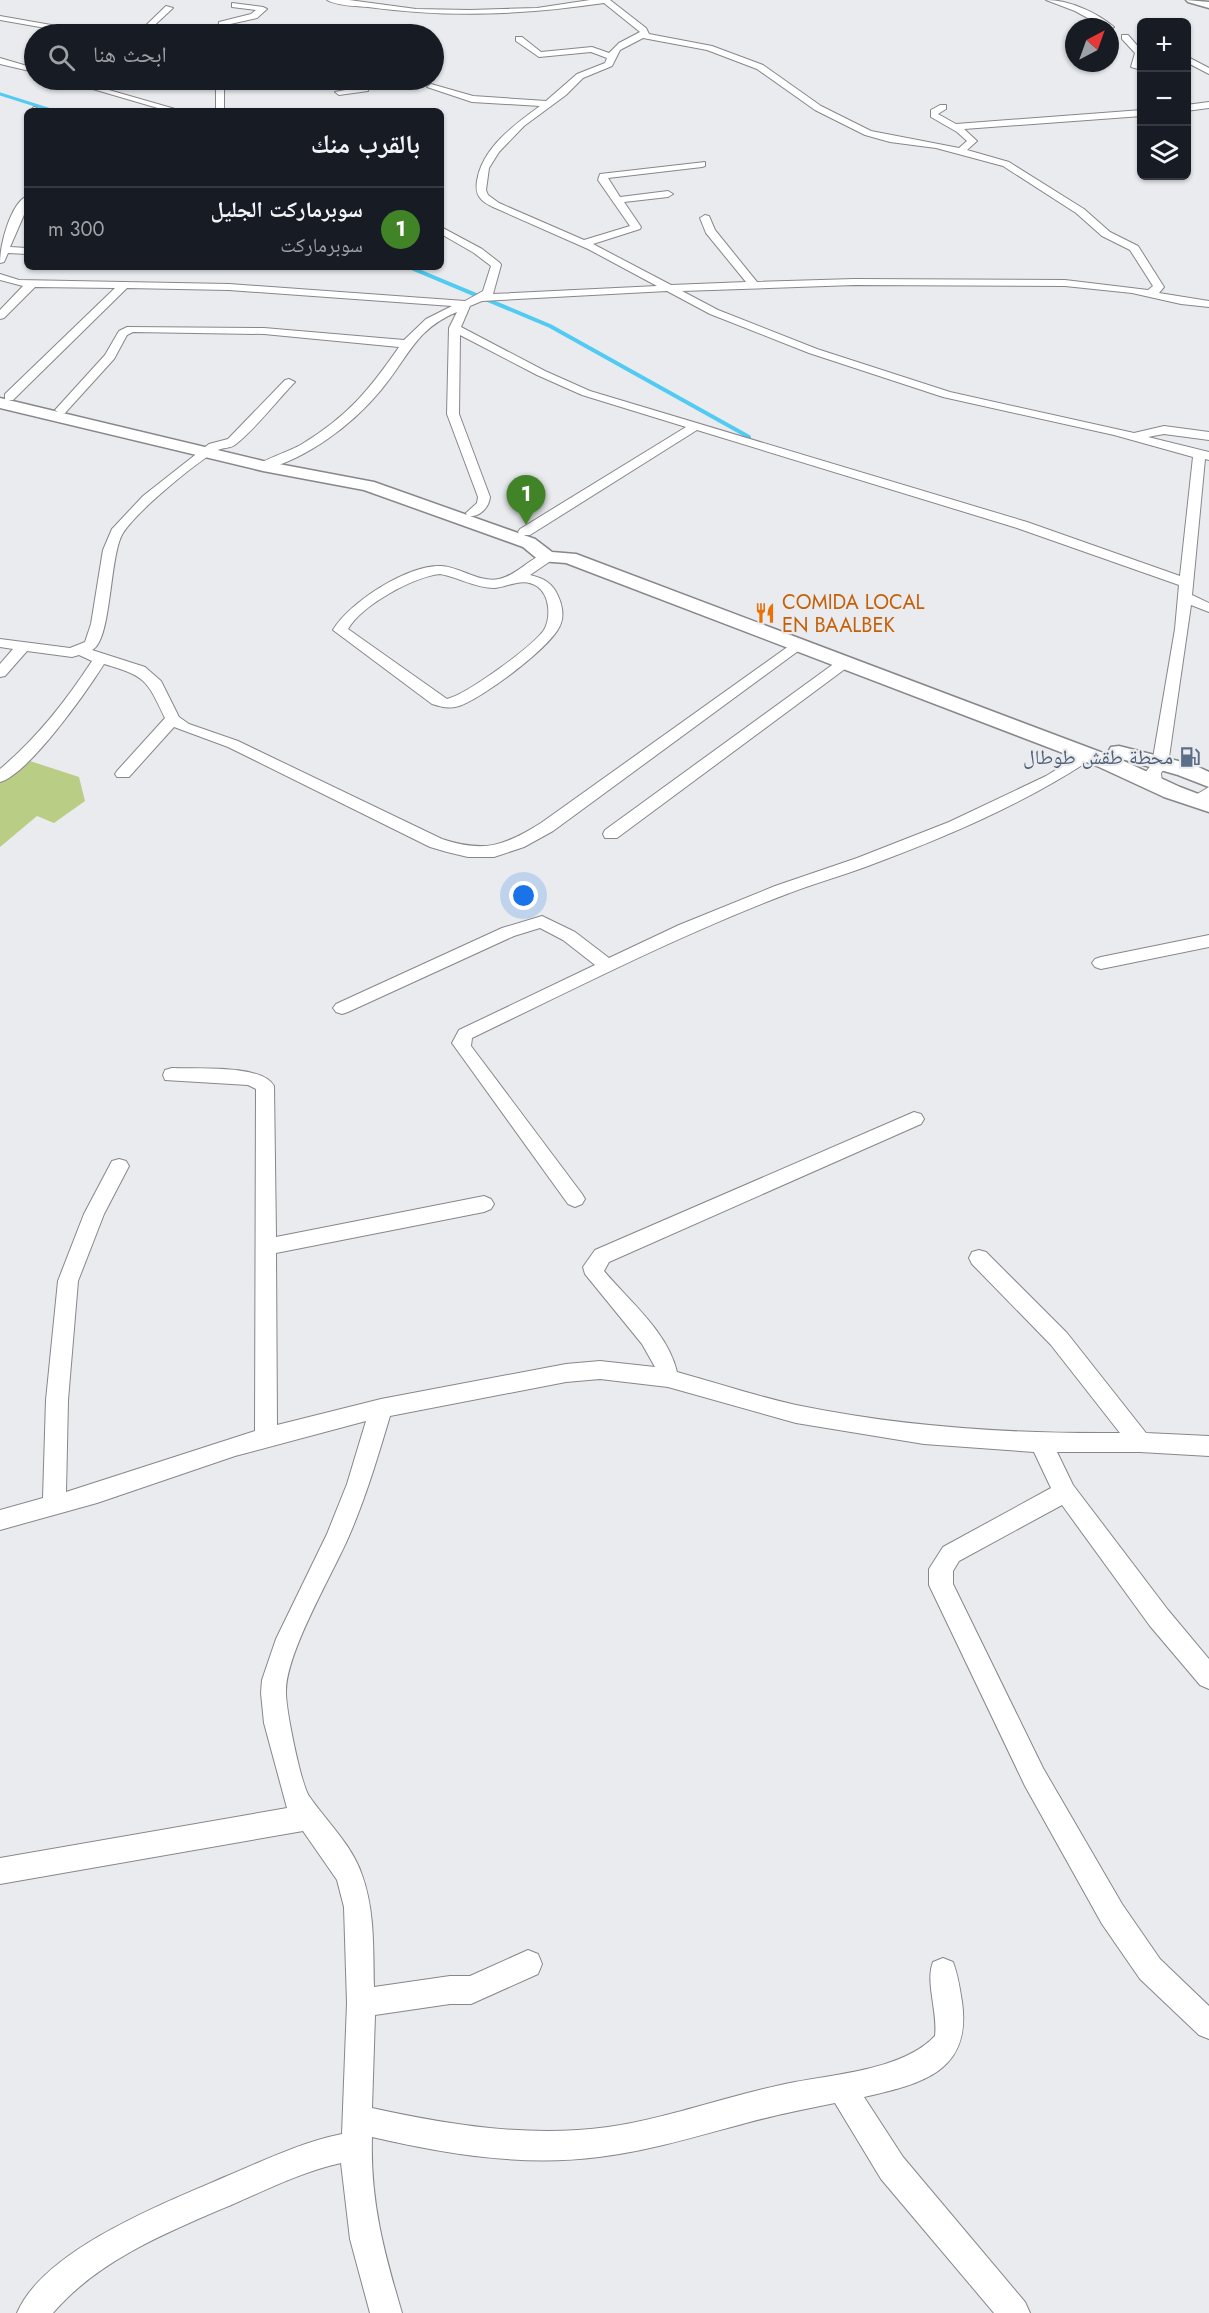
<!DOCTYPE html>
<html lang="ar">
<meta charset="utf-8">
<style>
body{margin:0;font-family:Jost,"Noto Naskh Arabic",sans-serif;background:#242831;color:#f1f3f6;direction:rtl}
.controls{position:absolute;right:18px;top:18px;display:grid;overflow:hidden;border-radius:9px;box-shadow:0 2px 4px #0004}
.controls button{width:54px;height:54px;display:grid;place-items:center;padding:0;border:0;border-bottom:2px solid #363941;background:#171b24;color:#f1f3f6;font:30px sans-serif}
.compass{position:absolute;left:1065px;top:18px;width:54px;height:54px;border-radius:50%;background:#171b24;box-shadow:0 2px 4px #0004;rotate:41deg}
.you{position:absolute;left:524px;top:896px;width:21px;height:21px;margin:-15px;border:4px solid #fff;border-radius:50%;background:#1a73e8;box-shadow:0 0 0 9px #1a73e833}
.badge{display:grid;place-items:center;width:39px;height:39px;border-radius:50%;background:#408427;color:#fff;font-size:20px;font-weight:700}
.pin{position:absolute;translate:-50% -50px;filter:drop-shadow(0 2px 3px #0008)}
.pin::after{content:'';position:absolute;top:32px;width:21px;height:18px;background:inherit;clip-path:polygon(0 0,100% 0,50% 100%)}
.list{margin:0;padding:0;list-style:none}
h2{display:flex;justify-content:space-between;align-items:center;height:78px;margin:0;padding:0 24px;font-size:26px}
h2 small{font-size:20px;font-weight:400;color:#9ea1a6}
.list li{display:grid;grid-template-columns:39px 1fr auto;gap:18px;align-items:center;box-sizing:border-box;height:84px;padding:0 24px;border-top:2px solid #363941}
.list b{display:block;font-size:22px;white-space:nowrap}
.list p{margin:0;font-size:20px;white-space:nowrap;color:#9ea1a6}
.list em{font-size:20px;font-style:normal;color:#9ea1a6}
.icon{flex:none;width:33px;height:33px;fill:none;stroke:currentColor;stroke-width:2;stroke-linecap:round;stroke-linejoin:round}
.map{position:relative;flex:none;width:1209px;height:2313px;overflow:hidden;direction:ltr}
.search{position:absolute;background:#171b24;box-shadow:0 2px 4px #0004;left:24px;top:24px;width:420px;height:66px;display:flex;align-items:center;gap:15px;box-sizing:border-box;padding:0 21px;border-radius:33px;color:#9ea1a6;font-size:22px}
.panel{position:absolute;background:#171b24;box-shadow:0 2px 4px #0004;left:24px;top:108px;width:420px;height:162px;border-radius:9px;direction:rtl}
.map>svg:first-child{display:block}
</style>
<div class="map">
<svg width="1209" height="2313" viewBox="0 0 1209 2313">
<rect width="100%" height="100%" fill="#eaebef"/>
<path fill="#bacd85" d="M30,761l49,16 6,24 -31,22 -17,-7 -37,31v-65z"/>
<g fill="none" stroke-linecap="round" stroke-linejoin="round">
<path stroke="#51cbf1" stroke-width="3" d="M0,94l54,17"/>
<path stroke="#51cbf1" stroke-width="4" d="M409,267l141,59 199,111"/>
<g stroke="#87878b" stroke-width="2">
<path id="minor" d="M327,0h22l67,9 54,1 67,-2 53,-8h20l36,28 3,6 63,12 51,19 58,41 50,25 88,17 8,-7 -10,-9 -26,-15v-7l9,-5h6v4l-8,5 18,10 186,-14v6l-178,13 13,12 -10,9 42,12 75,47 26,23 28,14 26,41 -5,6 50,8v6l-28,-3 -49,-11 -67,-7 -211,-1 -172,6 36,19 99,39 133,43 184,41 30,-7 45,6v8l-45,-6 -16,3 61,15v8l-4,-1 -13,136 17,8v9l-18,-7 -23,159 -7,9 1,10 -2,3h-12l-3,-13 7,-9 23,-135 4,-44 -162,-57 -320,-98 -167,105h-10l-2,-3 2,-3 166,-102 -104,-32 -45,-20 -77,-40 -1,79 31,83c-1,11 -11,21 -23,19l-1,-3 11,-10 1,-6 -31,-83 2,-86 8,-16c-42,17 -49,46 -76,78 -29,35 -74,69 -118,80l-6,-4c7,-7 34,-15 45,-22 45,-27 68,-55 97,-97l-135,-13 -131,-2 -6,3 -13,24 -49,54 -4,1 -6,-4 50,-55 14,-24 8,-4 137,1 140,12 22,-21 26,-13 -223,-16 -102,-2 -114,112h-8v-6l110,-106 -80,-1 -31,31 -4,1v-9l23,-24 -23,-6v-6l19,6 210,4 236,17 18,-10 8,-25 -17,-13 -33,-19v-7l41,22 18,14 1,2 -8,29 164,-8 -69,-37 -95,-42c-4,-2 -10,-5 -12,-8 -5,-5 -5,-11 -4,-18 5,-33 37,-56 63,-75l-68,-4 -45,-15 4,-3 42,12 73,5 31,-27 28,-11 2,-5 -16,-6 -52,5 -23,-16v-4h6l19,15 51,-5 17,6 10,-10 21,-11 -36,-29c-82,12 -154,15 -236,4 -12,-1 -31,-1 -41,-7zM643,38l64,12 50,19 58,41 50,25 25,7 46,6 67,18 73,47 26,23 28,14 23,36 -5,4 -83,-10 -211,-1 -97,3 -42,-52 -6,-14 -4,-1 -5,3 6,15 40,49 -75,3 -78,-41 47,-15 1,-2 -17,-25 44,-5 5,-3 -5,-3 -48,6 -12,-19 94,-11 3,-1v-4l-105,12 -2,6 32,46 -46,14 -85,-37 -11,-8 -2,-5 3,-22 10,-16 25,-26 42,-31 17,-17 29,-12 8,-16zM667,291l43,23 99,39 134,44 171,38 79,22 -13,119 -153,-54 -437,-131 -45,-20 -84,-44 9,-21 12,-5z
M1046,0c23,0 50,12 68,27l-4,2v-2h-6l-29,-16z
M232,3l31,4 4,2 -10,9 -31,7v9h-8l1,-12 32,-8 5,-4 -24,-3z
M166,6l7,2 -28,26h-8z
M0,16l91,16 4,2h-15l-80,-14z
M1122,35h6l14,16 -4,18 -7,-2 4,-14 -13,-14z
M1186,56l23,12v6l-23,-12z
M0,58l34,10v4l-34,-8z
M62,80h12l108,31h-14z
M216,80h8v31h-8z
M359,80h8l1,11 -29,4 -4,-3 25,-5z
M1209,102v6l-23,3v-6z
M34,107l3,1 1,3h-8z
M27,196v12l-17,39 17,1v6l-19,-1 -4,9 -4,1c0,-17 10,-59 27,-67z
M289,379l6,3 -2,2c-19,20 -36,43 -57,60 -5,5 -14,3 -20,7 -24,15 -78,59 -93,82 -14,22 -11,108 -31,117l53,17 16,14 18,36 10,7 49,17 204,98c43,14 62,7 99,-16l252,-180h10l2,3 -252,185 -29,16 -30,10h-26l-21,-5 -17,-5 -202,-100 -54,-20 -45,50h-12l-2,-3 2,-3 48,-53c-18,-38 -19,-42 -61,-54 -17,27 -75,110 -104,118v-13c37,-31 66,-68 92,-108l-13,-6 -7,2 -45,-6 -22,25 -5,1v-13l13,-15 -13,-2v-8l70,9 15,-6 6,-18 12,-74 9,-21 31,-33 66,-52 19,-5 57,-59z
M547,553l7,4 -2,3 -22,15c13,3 23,8 28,21 4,8 6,19 3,27 -6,22 -80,76 -102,83 -11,3 -17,1 -27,-2l-99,-74c17,-28 74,-65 108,-64 20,1 37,17 58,13 19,-4 31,-22 48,-26zM440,574c18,3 35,14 54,14 15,-1 29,-12 44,-1 12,9 13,31 6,43 -12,17 -78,65 -97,69l-99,-70c14,-24 65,-52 92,-55z
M844,659l7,4 -2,3 -232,172h-12l-2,-4 2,-4 234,-170z
M1088,750l8,5 -3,3c-69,46 -147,79 -225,108 -27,10 -55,18 -81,28 -108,41 -211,94 -315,144l-1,8 111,148 3,5 -3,5 -7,3 -7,-3 -116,-161 7,-13 136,-65 -32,-25 -23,-12 -26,8 -166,76 -6,2 -6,-2 -3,-4 3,-4 166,-76 40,-12 33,16 34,26 70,-33 96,-39 82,-28 92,-36 97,-46z
M1209,787v12l-14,6 -6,-2 -2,-3z
M1209,935v12l-108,22 -6,-2 -3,-4 3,-4 6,-2z
M172,1068c24,1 90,-4 102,18l2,151 208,-41 7,3 3,5 -3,5 -7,3 -208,41 1,172 104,-26 185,-35 34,-3 55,6 -13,-23 -57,-70 -2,-7 12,-17 319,-138 7,2 3,5 -3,5 -312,138 -5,9c25,30 64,61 73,101 40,11 79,24 119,33 107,22 215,29 324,28l-69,-88 -79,-81 -3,-6 3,-6 7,-2 7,2 81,81 79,100 63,3v20l-69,-4h-83l16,33 95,125 41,49v30l-9,-4 -50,-59 -88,-121 -103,56 -6,10v13l90,184 79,136 38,55 49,47v33l-10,-4 -59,-56 -38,-55 -77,-138 -96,-201v-16l14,-22 108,-59 -17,-36 -110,-8 -128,-21 -128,-36 -68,-8 -34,3 -176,34c-12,40 -24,81 -41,120 -17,39 -62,115 -63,154 -1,17 15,94 23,106 18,26 43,49 53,79 13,36 11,74 12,112l76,-11h20l58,-26 10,4 4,10 -4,10 -67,30h-21l-75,11 -3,93c78,17 157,30 236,19 62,-9 121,-32 182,-44 44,-9 113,-13 145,-47 3,-24 -10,-54 -2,-74l10,-4 10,4c5,13 7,27 9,40 10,70 -41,82 -98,95l39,60 122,145 5,11h-36l-113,-134 -46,-76c-30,6 -60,12 -89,20 -49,13 -97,28 -147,34 -77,10 -153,-3 -227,-20 -2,64 12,115 30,176h-32l-20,-74 -9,-76c-36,8 -69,24 -103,39 -65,28 -138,56 -185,111h-36c27,-64 150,-111 210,-137 38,-16 75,-34 115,-42l5,-131 -3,-96 -7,-27 -34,-49 -303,53v-26l287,-50 -23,-85 -3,-30 1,-13 14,-41 51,-105 20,-50 19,-63 -131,35 -138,47 -97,27v-20l43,-12 3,-98 12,-119 26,-67 28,-53 7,-2 7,2 3,5 -25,48 -26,67 -10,119 -2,92 189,-61 1,-342 -8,-4 -83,-5 -2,-5 2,-5z"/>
</g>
<g stroke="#87878b" stroke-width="3">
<path id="tertiary" d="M1186,0l23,2v6l-21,-6z"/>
</g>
<g stroke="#87878b" stroke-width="3">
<path id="secondary" d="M0,398l263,63 111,21 161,57 17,13 24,2 535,202 -3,-4 3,-5 8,-1 75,19 15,7v15l-31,-12 -63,-18 65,30 29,11v14l-45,-15 -67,-31 -531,-203 -26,-2 -17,-14 -159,-57 -101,-19 -263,-63z"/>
</g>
<use href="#minor" fill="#fff" fill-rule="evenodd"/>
<use href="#tertiary" fill="#fff" fill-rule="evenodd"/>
<use href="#secondary" fill="#fff" fill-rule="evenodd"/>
</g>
<defs>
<g id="restaurant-bare" transform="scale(1.62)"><path d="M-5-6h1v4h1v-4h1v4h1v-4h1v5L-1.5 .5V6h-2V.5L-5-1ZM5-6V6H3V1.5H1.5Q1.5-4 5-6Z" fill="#e8710a" stroke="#eaebef" stroke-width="2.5" paint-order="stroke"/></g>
<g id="fuel-bare" transform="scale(1.62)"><path d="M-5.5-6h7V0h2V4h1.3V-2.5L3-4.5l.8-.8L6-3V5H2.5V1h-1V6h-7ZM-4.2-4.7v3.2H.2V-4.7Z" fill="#5c6f8a" stroke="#eaebef" stroke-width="2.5" paint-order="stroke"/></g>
</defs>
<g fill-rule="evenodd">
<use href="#restaurant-bare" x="765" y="613"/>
<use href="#fuel-bare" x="1190" y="757"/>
</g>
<g text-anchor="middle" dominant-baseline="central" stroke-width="4.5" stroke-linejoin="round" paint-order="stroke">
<g font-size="20" fill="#c56008" stroke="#eaebef" text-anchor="start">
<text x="782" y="602">COMIDA LOCAL<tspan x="782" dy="23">EN BAALBEK</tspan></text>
</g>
<g font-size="20" fill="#4e5e75" stroke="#eaebef" text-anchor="end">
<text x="1173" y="757">محطة طقش طوطال</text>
</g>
</g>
</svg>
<div class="controls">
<button>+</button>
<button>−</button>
<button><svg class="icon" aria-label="layers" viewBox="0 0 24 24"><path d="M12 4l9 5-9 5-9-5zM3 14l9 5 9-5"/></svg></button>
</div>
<svg class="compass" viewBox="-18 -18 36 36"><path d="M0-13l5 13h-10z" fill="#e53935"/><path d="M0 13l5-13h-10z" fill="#9ea1a6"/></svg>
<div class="you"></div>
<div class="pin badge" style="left:526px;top:525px">1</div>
<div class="search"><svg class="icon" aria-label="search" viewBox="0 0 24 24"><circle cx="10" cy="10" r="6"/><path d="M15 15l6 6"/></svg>ابحث هنا</div>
<section class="panel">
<h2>بالقرب منك<small></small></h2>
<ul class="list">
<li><span class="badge">1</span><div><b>سوبرماركت الجليل</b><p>سوبرماركت</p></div><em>300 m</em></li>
</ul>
</section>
</div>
